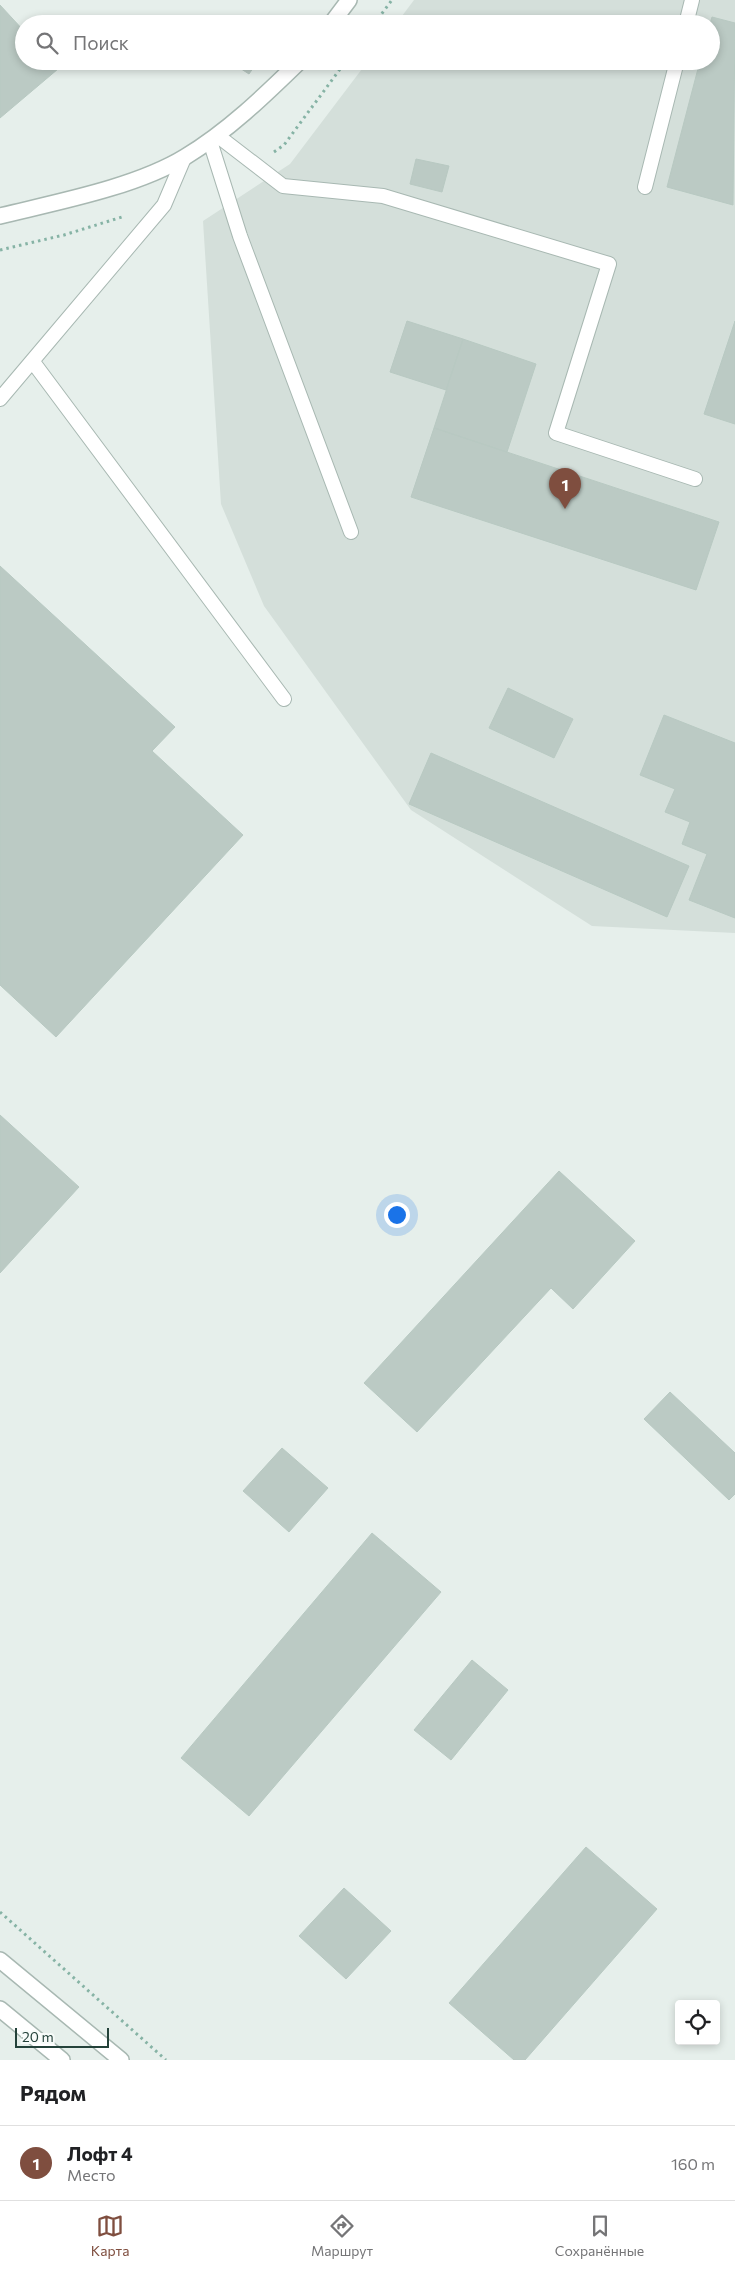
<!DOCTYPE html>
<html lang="ru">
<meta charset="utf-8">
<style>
body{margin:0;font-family:Commissioner,sans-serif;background:#f2f2f2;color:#202124}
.controls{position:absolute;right:15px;bottom:15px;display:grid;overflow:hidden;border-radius:5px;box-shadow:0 2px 8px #0003}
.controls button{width:45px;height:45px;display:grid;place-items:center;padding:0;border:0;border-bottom:1px solid #e0e0e0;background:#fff;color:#202124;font:25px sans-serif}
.scale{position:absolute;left:15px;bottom:12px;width:94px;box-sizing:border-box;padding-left:5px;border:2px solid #24423a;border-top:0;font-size:14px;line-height:18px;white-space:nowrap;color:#24423a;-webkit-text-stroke:4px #f7fbf9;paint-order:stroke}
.you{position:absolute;left:396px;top:1214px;width:18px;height:18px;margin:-12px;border:4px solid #fff;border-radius:50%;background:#1a73e8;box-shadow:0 0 0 8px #1a73e833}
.badge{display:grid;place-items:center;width:32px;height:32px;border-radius:50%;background:#7f4e3f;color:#fff;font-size:16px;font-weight:700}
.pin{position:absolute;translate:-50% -41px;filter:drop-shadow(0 1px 2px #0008)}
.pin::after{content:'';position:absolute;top:26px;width:18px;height:15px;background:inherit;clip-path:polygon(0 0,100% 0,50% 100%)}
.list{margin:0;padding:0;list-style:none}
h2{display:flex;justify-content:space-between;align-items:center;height:65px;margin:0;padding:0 20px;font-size:21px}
h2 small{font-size:16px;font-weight:400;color:#757577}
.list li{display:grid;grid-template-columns:32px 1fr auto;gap:15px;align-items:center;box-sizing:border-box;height:75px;padding:0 20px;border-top:1px solid #e0e0e0}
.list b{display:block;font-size:19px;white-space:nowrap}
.list p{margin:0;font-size:16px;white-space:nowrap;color:#757577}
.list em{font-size:16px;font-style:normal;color:#757577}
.icon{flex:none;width:28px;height:28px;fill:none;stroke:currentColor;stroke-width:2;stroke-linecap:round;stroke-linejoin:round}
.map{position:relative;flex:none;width:735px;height:2060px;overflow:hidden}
.search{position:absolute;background:#fff;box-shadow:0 2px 8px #0003;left:15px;right:15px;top:15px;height:55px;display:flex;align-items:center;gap:12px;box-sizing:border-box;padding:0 18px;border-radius:28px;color:#757577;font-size:19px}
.sheet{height:140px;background:#fff}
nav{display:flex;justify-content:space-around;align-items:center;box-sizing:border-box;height:70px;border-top:1px solid #e0e0e0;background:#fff;font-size:14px;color:#757577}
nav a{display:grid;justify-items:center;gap:2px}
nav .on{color:#7f4e3f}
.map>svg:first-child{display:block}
</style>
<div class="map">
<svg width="735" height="2060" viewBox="0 0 735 2060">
<rect width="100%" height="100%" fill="#e6efeb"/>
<path fill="#d4dfda" d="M414,0h321v933l-143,-7 -181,-116 -147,-204 -43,-102 -18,-283 87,-57 78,-103h343v-37h-315z"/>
<path fill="#bbcac4" stroke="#b8c9c2" d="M0,5l24,26v30h27l7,8 -58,49z
M712,17l23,6 -2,182 -66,-18 33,-126h11l-1,-37z
M229,61h29l-9,13z
M416,159l33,7 -7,26 -32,-8z
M407,321l56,18 -17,51 -56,-18z
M735,321v103l-31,-10z
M463,339l73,25 -29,88 -73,-24z
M434,428l285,94 -23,68 -285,-93z
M0,566l175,161 -23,24 91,84 -187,202 -56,-52z
M508,688l65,31 -19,39 -65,-30z
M664,715l71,28v175l-46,-18 18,-46 -25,-10 8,-22 -25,-10 10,-23 -35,-14z
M431,753l258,113 -22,51 -258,-113z
M0,1115l79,72 -79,86z
M559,1171l76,70 -62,68 -22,-21 -134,144 -53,-49z
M670,1392l65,61v41l-6,6 -85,-81z
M282,1448l46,40 -39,44 -46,-41z
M372,1533l69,59 -192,224 -68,-58z
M472,1660l36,30 -57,70 -37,-30z
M586,1847l71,62 -132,151h-11l-65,-57z
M344,1888l47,43 -45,48 -47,-43z"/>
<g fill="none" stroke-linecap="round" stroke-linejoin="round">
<g stroke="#a8b8b2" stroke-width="16">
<path id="service" d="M686,24l6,-24
M218,136l65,50 100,10 226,68 -53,169 139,46
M210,141l30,95 111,296
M645,187l32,-126
M33,362l251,337
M0,399l164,-194 20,-47"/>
</g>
<g stroke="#a8b8b2" stroke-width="18">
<path id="minor" d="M331,24l18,-24
M0,216c57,-14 136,-29 185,-59 43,-26 79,-61 115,-96
M0,1960l121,100
M0,2009l62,51"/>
</g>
<path stroke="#86b3a5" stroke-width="3" stroke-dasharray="2.5 4" stroke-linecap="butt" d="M374,24l18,-24
M274,152l10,-7 62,-84
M0,250l64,-15 58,-18
M0,1912l166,148"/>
<use href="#service" stroke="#fff" stroke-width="14"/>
<use href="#minor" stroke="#fff" stroke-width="15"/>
</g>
</svg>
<div class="controls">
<button><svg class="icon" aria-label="locate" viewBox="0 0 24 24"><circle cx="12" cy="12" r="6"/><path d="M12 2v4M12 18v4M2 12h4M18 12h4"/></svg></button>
</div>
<div class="scale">20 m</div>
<div class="you"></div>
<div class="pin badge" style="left:565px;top:509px">1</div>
<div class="search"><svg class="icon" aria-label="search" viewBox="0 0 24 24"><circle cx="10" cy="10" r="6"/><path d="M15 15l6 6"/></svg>Поиск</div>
</div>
<section class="sheet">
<h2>Рядом<small></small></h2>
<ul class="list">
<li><span class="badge">1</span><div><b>Лофт 4</b><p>Место</p></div><em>160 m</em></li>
</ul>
</section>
<nav>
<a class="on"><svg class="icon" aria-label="map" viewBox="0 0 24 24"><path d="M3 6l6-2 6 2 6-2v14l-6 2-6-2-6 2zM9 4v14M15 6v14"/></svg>Карта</a>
<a><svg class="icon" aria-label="directions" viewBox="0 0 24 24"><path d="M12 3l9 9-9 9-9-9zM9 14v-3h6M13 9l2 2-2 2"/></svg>Маршрут</a>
<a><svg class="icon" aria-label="saved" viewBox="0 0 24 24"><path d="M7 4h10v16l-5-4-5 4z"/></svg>Сохранённые</a>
</nav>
